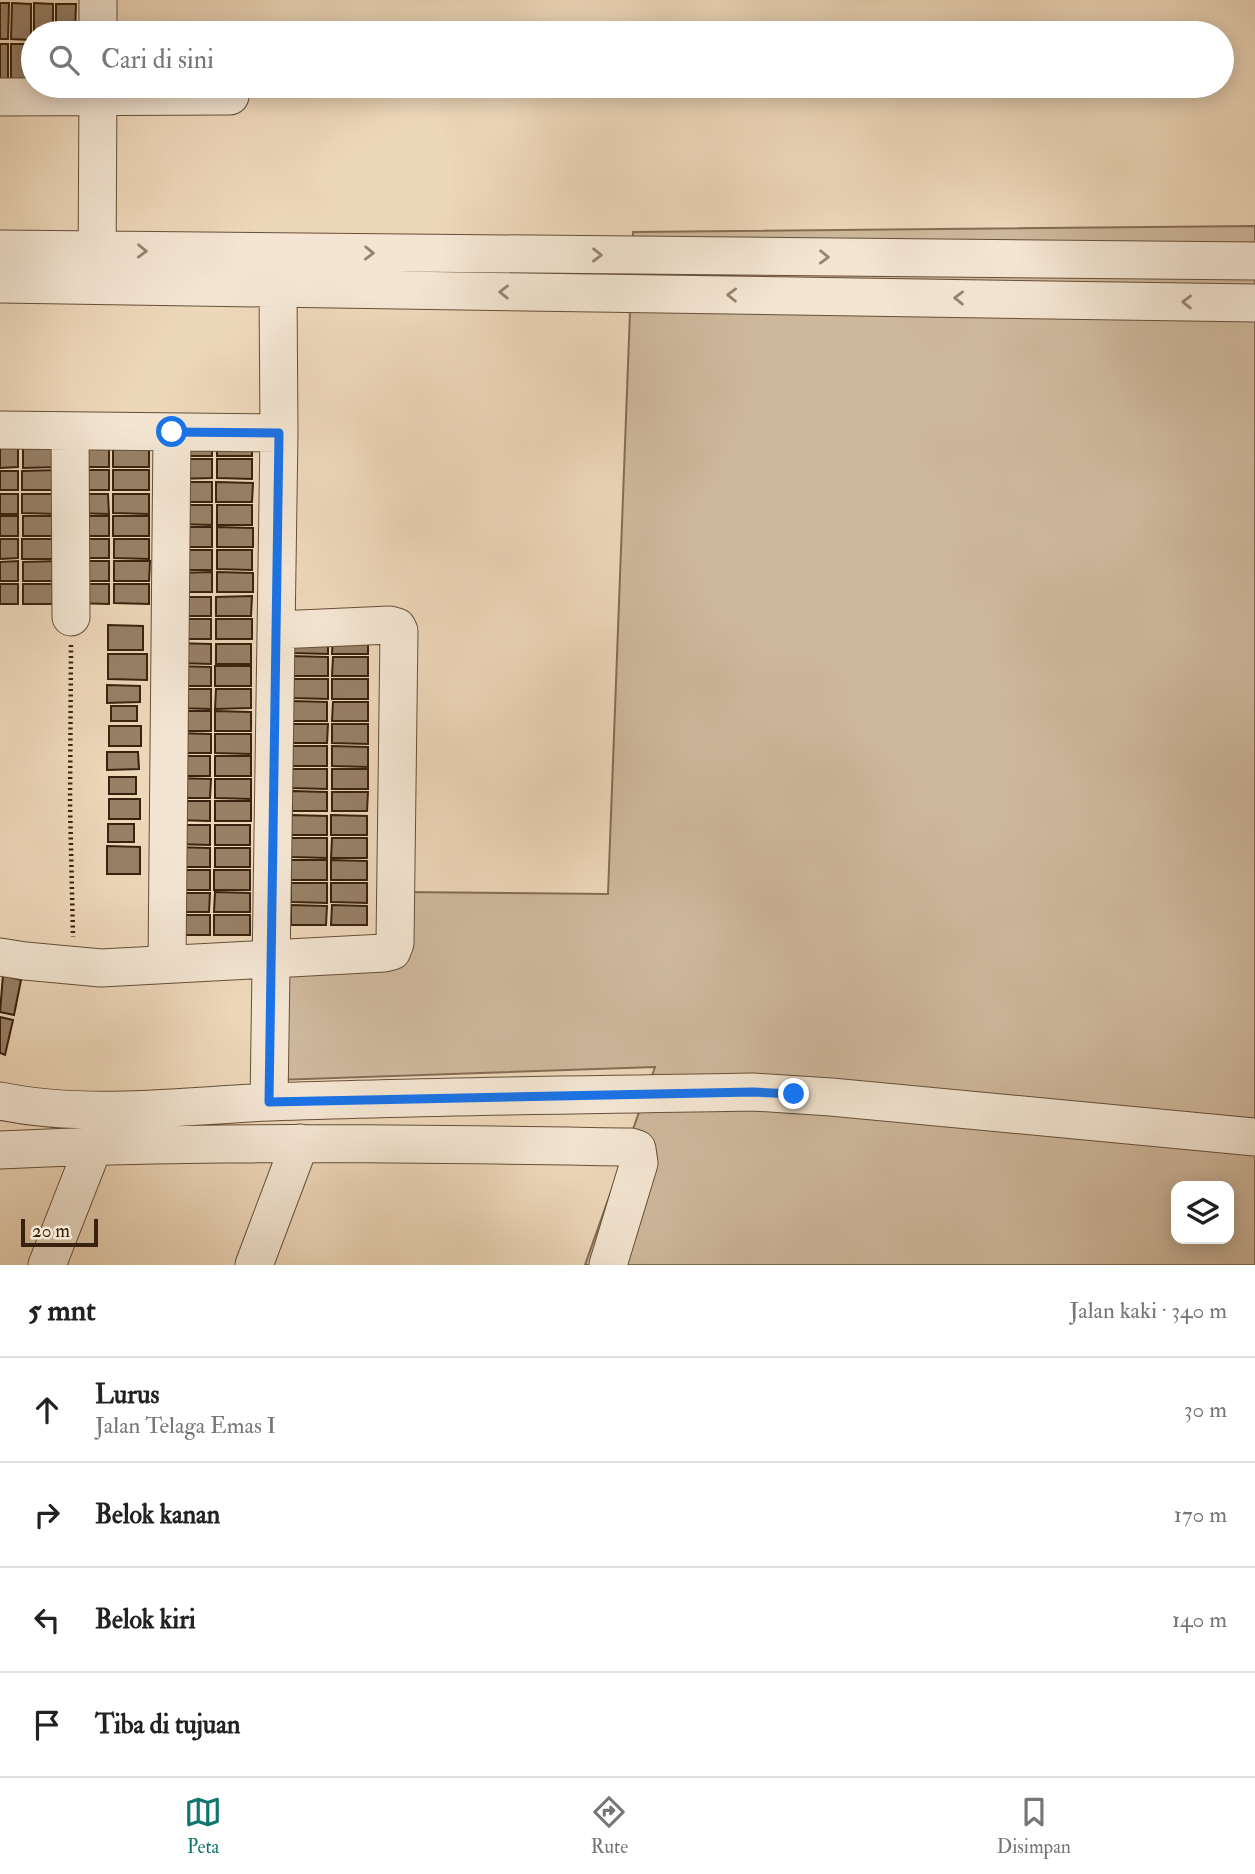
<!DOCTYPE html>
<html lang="id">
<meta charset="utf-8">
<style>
body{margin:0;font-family:"IM FELL Double Pica",serif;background:#f6f6f6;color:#222}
.controls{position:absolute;right:21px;bottom:21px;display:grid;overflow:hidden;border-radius:14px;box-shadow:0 4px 18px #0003}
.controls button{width:63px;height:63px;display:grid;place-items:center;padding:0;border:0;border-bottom:2px solid #e0e0e0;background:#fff;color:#222;font:35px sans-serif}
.scale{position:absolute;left:21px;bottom:18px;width:77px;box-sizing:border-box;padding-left:7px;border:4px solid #39220d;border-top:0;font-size:19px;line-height:24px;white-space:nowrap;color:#39220d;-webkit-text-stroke:5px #f3e5d2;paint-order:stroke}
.stop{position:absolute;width:21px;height:21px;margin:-16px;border:5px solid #1a73e8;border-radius:50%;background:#fff}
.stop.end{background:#1a73e8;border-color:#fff;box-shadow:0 2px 7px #0008}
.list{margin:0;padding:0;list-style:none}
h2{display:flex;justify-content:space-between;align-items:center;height:91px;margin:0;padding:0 28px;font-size:30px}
h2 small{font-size:23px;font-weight:400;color:#767676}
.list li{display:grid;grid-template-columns:46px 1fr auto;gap:21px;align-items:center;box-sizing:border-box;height:105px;padding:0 28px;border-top:2px solid #e0e0e0}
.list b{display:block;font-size:26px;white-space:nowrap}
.list p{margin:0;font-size:23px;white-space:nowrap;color:#767676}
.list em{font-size:23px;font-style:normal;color:#767676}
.icon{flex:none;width:38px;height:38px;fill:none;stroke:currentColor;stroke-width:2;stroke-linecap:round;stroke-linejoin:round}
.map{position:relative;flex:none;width:1255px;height:1265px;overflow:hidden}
.search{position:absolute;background:#fff;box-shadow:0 4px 18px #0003;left:21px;right:21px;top:21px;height:77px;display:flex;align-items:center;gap:18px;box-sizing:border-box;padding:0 24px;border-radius:38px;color:#767676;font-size:26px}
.sheet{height:511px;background:#fff}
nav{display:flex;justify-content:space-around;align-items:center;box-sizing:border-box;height:98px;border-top:2px solid #e0e0e0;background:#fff;font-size:19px;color:#767676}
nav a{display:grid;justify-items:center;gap:4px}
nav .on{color:#0f766e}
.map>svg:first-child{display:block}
</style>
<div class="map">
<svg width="1255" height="1265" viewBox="0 0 1255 1265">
<rect width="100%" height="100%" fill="#edd7b9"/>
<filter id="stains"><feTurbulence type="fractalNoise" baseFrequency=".00286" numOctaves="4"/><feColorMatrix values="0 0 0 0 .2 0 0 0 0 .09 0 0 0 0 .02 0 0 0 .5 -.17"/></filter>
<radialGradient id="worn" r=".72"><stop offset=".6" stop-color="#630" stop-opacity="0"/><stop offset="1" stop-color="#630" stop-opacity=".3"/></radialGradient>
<path fill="#ceb89c" stroke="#846d54" stroke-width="2" fill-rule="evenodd" d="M1255,226v1039h-670l70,-198 -378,13 5,-121 119,2 1,-69 206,2 25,-662zM1176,1186h53v53h-53z"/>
<path fill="#978066" stroke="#39220d" stroke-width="2" d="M0,3h9l-1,36h-8z
M12,3l19,1v36l-20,-1z
M34,3l19,1v29h-19z
M56,4h20l-1,29h-19z
M0,44h8v36h-8z
M11,44h20l-1,36h-19z
M212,436v20h-36z
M217,436h35v20h-35z
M0,448h18v19l-18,1z
M23,448h35v19l-35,1z
M73,448h36v19h-36z
M113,448h36v19h-36z
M176,459h36v19l-36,1z
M217,459h35v20l-35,-1z
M58,470v20h-36v-19z
M73,470h36v20h-36z
M113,470h36v20h-36z
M0,471h18v19h-18z
M176,482h36v20h-36z
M216,482l37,1 -1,19h-36z
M0,494h18v20h-18z
M22,494h36v20l-36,-1z
M73,494h35l1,20 -36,-1z
M113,494h36v20l-36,-1z
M176,505h36v20l-36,-1z
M217,505h35v20h-35z
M0,516h18v20h-18z
M23,516h35v20h-35z
M73,516h36v20h-36z
M113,516h36v20h-36z
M176,527h36v20h-36z
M217,527l36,1v19h-36z
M0,539h18v19l-18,1z
M22,539h36v20h-36z
M73,539h36v19h-36z
M114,539h35v20l-35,-1z
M176,550h36v20h-36z
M217,550h35v20l-35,-1z
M18,561v20h-18v-19z
M58,561v20h-35v-19z
M73,561h36v20h-36z
M114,561h36l-1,20h-35z
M212,572v20h-36v-19z
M217,572l36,1v19h-36z
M0,584h18v20h-18z
M23,584h35v20h-35z
M73,584h36v20l-36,-1z
M114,584h35v20l-35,-1z
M252,596l-1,20h-35v-19z
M175,597h36v19h-36z
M175,619h36v20h-36z
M216,619h36v20h-36z
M108,625l35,1v24h-35z
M292,634h36v20l-36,-1z
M333,634h35v20h-36z
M175,643l36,1v20l-36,-1z
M216,644h35v20h-35z
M108,654h39v26l-39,-1z
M292,656l36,1v19h-36z
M333,657h35v19h-36z
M175,666l36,1v19h-36z
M215,666h36v20h-36z
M292,679h36v20l-36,-1z
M332,679h36v20h-36z
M107,685l33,1v16l-33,1z
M175,689h36v20l-36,-1z
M216,689h35v19l-36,1z
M292,701l35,1v19h-35z
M333,702h35v19h-36z
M111,706h26v15h-26z
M175,711h36v20h-36z
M215,711l36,1v19h-36z
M292,724h36l-1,19h-35z
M332,724h36v20l-36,-1z
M109,726h32v20h-32z
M175,733l36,1v19h-37z
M215,734h36v20l-36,-1z
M291,746h36v20h-36z
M332,746l36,1v20l-36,-1z
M107,752h31l1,17 -32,1z
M175,756h35v20h-36z
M215,756h36v20h-36z
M292,769h35v20l-36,-1z
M332,769h36v20h-36z
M109,777h27v17h-27z
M175,778l36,1 -1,19h-35z
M215,779h36v20l-36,-1z
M292,791l35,1v19h-35z
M332,792h36l-1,19h-35z
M109,799h31v20h-31z
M174,801h36v20l-36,-1z
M215,801h36v20h-36z
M291,815l36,1v19h-36z
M331,815l36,1v19h-36z
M108,824h26v18h-26z
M174,825h36v20l-36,-1z
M215,825h35v20h-35z
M291,838h36v20l-36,-1z
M332,838h35v20h-36z
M107,846l33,1v27h-33z
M174,847l36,1v19h-36z
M215,848h35v19h-35z
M291,860h36v20h-36z
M331,860l36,1v19h-36z
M174,870h36v20h-36z
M214,870h36v20h-36z
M291,883h36v20l-36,-1z
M331,883h36v20l-36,-1z
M215,892l35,1v19h-36z
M174,893h36l-1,19h-35z
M291,905l36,1 -1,19h-35z
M332,905l35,1v19h-36z
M174,915h36v20h-36z
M214,915h36v20h-36z
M3,975l18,5 -7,35 -14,-3z
M0,1017l13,3 -8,35 -5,-2z"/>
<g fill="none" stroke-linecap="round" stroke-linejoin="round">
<g stroke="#664f38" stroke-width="39">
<path id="minor" d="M98,33v-33
M0,97l230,-1
M0,249l1255,12
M97,274l1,-188
M0,284l1255,19
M0,430l279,3
M70,431l1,186
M0,957l25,4 76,7 283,-15 8,-2 3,-8 4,-312 -2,-4 -7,-2 -113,5
M167,964l5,-532
M0,1101c89,18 180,5 270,1 161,-6 322,-7 483,-10l78,5 424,40
M269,1102l10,-669 -1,-145
M0,1150c210,-10 421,-6 631,-3l6,2 2,14 -31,102
M47,1265l47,-120
M254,1265l46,-122"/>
</g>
<path stroke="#39220d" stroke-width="4.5" stroke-dasharray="2 3.5" stroke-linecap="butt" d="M71,645l-1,158 3,134"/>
<use href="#minor" stroke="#f3e5d2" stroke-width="37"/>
</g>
<defs><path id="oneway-chevron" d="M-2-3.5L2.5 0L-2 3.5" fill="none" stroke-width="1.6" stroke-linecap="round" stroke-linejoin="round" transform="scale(1.75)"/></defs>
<g stroke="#968470">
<use href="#oneway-chevron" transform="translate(142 251) rotate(1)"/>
<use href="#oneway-chevron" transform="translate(369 253) rotate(1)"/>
<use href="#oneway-chevron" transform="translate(597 255) rotate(1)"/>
<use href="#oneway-chevron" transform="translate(824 257) rotate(1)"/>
<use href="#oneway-chevron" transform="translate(504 292) rotate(-179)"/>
<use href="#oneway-chevron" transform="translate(732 295) rotate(-179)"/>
<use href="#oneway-chevron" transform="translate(959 298) rotate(-179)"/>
<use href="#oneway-chevron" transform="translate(1187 302) rotate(-179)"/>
</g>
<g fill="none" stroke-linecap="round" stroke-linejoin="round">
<path stroke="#1a73e8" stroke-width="9" d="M172,432l107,1 -10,669 484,-10 41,2"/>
</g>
<rect width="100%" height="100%" filter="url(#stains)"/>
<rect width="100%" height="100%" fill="url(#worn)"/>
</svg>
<div class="controls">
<button><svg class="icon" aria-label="layers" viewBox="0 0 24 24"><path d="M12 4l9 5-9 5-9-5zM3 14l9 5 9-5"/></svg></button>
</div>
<div class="scale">20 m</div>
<div class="stop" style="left:172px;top:432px"></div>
<div class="stop end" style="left:794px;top:1094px"></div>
<div class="search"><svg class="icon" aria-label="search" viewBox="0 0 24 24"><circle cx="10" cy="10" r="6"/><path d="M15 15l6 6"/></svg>Cari di sini</div>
</div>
<section class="sheet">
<h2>5 mnt<small>Jalan kaki · 340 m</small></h2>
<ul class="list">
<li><svg class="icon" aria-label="ahead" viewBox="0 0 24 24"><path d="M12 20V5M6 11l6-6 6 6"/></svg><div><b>Lurus</b><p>Jalan Telaga Emas I</p></div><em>30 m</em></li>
<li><svg class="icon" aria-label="right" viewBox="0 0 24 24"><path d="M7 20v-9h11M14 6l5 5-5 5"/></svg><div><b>Belok kanan</b></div><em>170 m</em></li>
<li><svg class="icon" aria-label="left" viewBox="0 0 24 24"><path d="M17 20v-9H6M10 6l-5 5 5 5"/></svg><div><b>Belok kiri</b></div><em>140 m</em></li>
<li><svg class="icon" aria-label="arrive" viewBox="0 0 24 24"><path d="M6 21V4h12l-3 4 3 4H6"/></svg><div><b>Tiba di tujuan</b></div></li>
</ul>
</section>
<nav>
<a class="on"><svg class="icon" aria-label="map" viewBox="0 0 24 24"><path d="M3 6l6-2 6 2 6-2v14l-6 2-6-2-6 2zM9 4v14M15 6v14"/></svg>Peta</a>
<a><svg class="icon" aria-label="directions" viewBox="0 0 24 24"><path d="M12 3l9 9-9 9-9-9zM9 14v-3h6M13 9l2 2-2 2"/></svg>Rute</a>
<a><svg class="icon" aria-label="saved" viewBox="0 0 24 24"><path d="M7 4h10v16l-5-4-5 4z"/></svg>Disimpan</a>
</nav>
